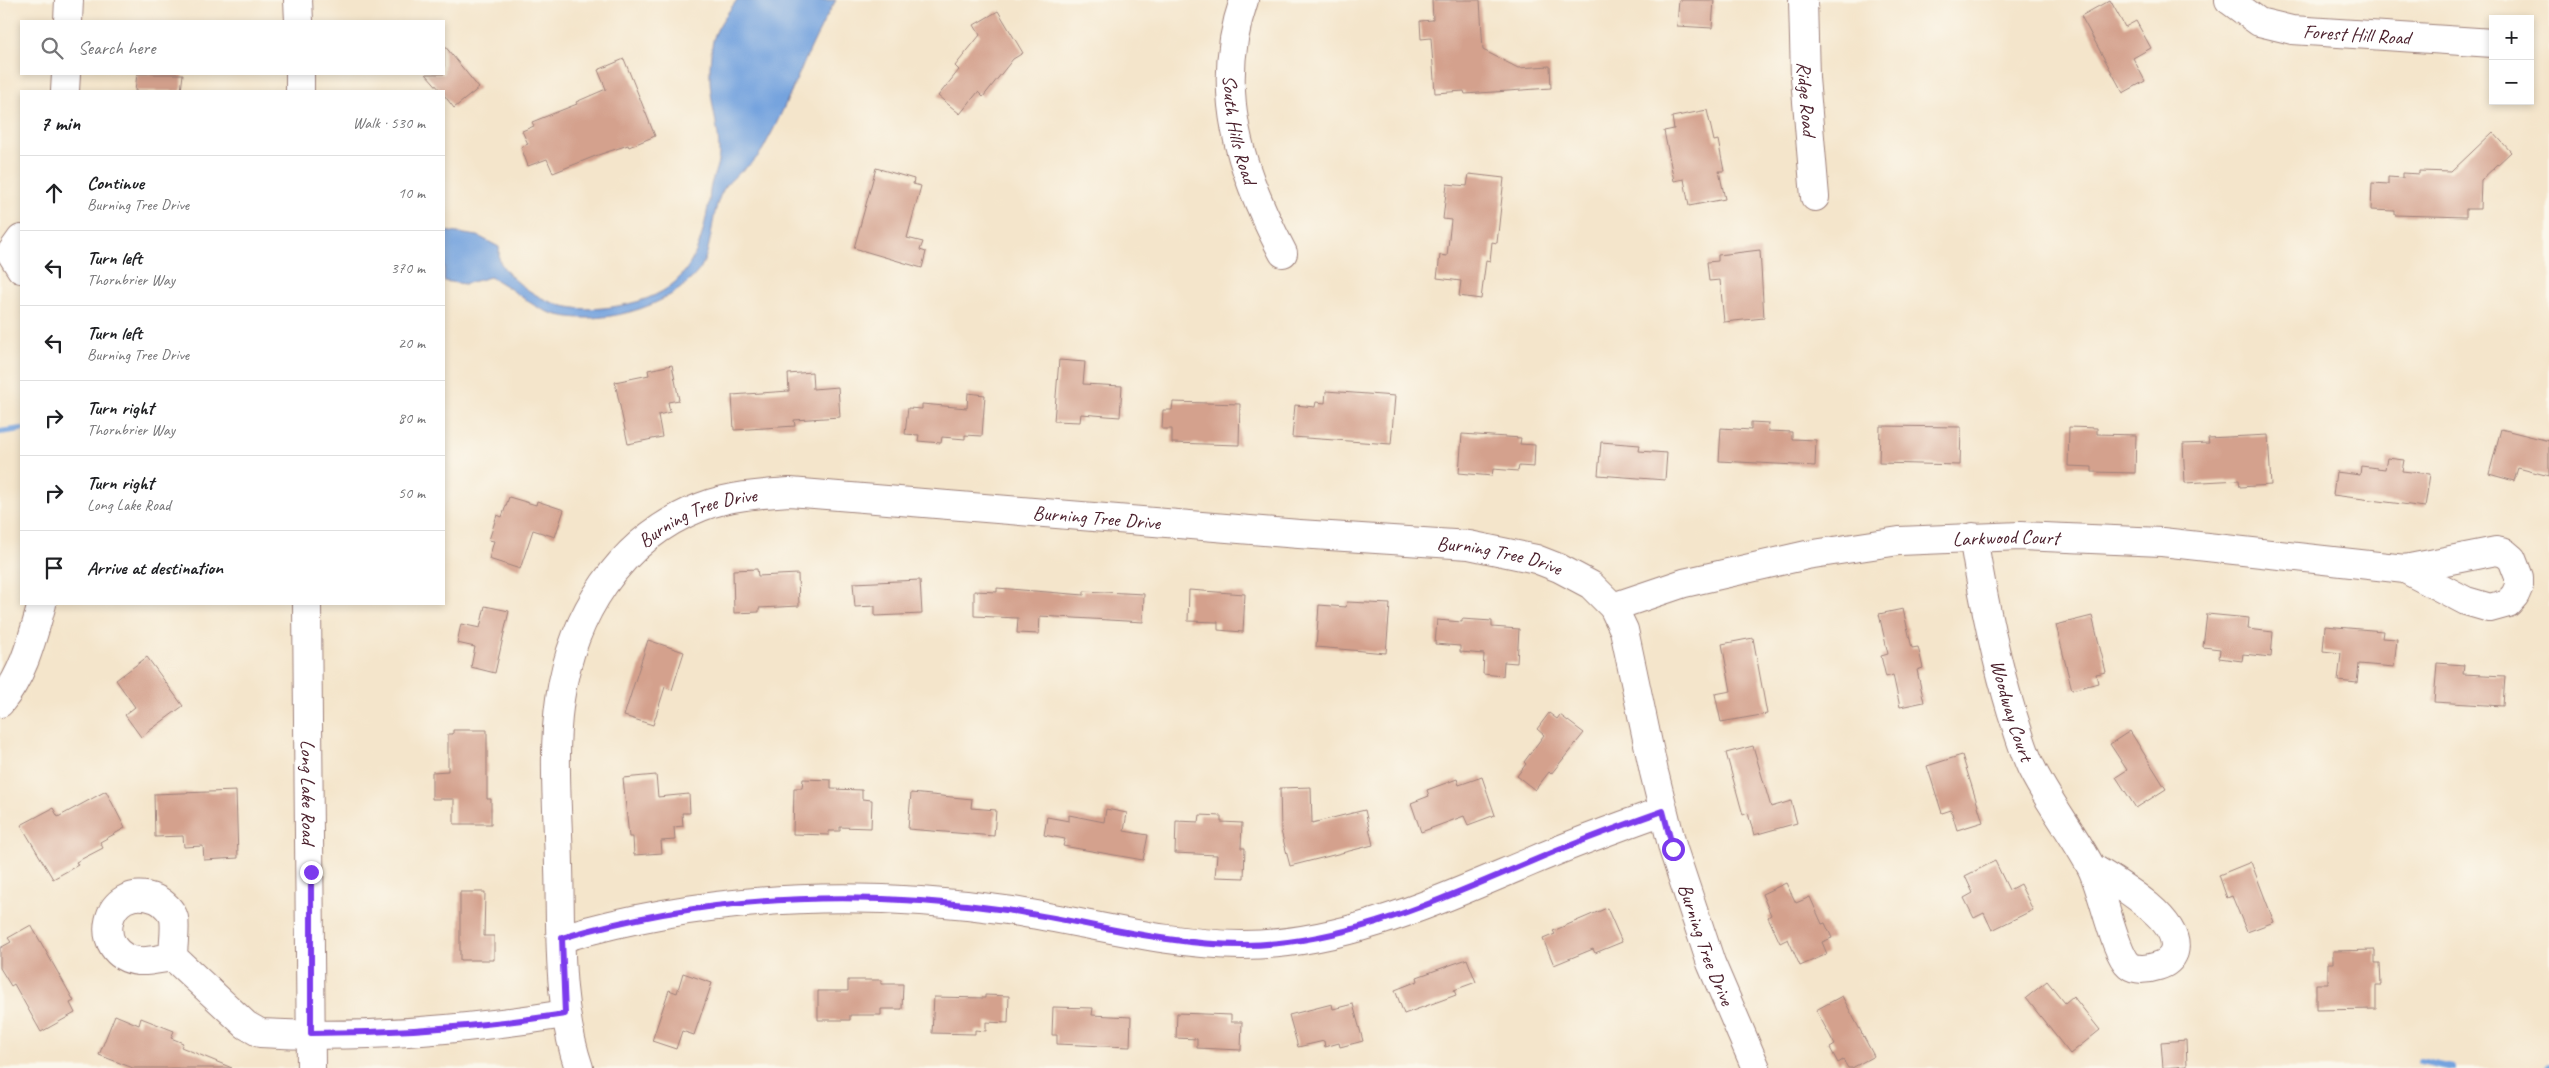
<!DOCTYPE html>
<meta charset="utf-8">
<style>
body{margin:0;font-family:Caveat,sans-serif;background:#f6f6f6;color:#202124}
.controls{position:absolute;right:15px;top:15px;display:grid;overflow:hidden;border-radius:0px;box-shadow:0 2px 8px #0003}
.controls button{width:45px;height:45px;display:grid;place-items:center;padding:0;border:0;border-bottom:1px solid #e0e0e0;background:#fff;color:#202124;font:25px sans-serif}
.stop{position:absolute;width:15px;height:15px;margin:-11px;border:4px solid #7c3aed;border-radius:50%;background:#fff}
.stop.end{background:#7c3aed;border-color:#fff;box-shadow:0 1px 5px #0008}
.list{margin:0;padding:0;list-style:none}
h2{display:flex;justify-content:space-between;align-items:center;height:65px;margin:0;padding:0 20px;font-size:21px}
h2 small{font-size:16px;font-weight:400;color:#757577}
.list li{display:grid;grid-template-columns:32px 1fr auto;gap:15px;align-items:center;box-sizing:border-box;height:75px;padding:0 20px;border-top:1px solid #e0e0e0}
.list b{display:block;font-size:19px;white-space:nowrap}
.list p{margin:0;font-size:16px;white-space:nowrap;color:#757577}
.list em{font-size:16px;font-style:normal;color:#757577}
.icon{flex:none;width:28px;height:28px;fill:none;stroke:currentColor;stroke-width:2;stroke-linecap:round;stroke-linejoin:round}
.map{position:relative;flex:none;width:2549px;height:1068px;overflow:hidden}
.search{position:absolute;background:#fff;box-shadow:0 2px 8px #0003;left:20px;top:20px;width:425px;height:55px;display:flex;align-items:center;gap:12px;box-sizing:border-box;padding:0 18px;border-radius:0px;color:#757577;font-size:19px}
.panel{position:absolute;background:#fff;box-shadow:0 2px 8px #0003;left:20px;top:90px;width:425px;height:515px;border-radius:0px}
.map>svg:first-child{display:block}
</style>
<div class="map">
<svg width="2549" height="1068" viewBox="0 0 2549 1068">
<rect width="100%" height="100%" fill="#fbf7ec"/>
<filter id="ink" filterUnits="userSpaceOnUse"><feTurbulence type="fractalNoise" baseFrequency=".02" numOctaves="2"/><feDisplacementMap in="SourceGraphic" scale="10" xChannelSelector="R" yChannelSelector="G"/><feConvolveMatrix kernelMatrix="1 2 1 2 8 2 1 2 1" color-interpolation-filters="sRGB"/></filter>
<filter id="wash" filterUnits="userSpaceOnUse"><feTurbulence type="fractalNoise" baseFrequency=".0096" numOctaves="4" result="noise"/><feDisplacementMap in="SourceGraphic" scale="20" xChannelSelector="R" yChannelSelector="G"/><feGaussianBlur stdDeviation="1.12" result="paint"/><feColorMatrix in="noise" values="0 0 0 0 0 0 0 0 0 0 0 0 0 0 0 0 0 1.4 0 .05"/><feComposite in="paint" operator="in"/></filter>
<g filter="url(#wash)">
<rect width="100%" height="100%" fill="#f4e5cb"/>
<path fill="#74a3de" stroke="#5f6184" d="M737,0h99c-29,48 -46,101 -73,149 -11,20 -34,25 -43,47 -9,21 -8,55 -20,73 -29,40 -107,60 -152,43 -21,-8 -38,-26 -58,-35l-26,7 -20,-3v-50l34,5 21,11c1,5 -1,10 1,15 9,16 30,31 46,38 26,12 54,10 82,4 55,-12 71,-44 80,-97 2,-7 1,-15 3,-22 3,-12 8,-21 8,-33 0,-21 -6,-40 -8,-60 -2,-14 -1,-32 1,-46 2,-17 15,-32 25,-46z"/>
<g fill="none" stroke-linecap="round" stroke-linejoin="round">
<path stroke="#74a3de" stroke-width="6" d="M0,432l21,-3
M2420,1061l33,7
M2547,1068l2,-1"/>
</g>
<g id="blocks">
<path fill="#d4a18d" d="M1432,0h48l3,50 35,18 32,-2 1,22 -86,6 -1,-3 -29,2 -4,-55 -10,1 -1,-18 13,-1z
M1679,0h35l-2,28 -35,-2z
M2110,0l15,27 11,-6 15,27 -18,10 12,23 -22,12 -42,-77z
M998,11l25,42 -10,6 -30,38 -5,-5 -18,22 -22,-18 21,-26 -4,-4 25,-31 -6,-10z
M444,45l35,43 -25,20 -10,-13v-4h-3l-15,-17h18z
M624,59l31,77 -26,11 -1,-2 -30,10 -45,18 -6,-14 -19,7 -7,-19 7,-3 -6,-13 12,-5 -2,-4 45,-18 -1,-2 30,-13 -8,-19z
M137,74h46l-2,17h-46z
M1707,110l7,31 4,-1 6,31h-5l6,28 -36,7 -5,-27 -10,2 -10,-50 10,-2 -2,-12z
M2493,132l18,20 -30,28 -1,29h-14v8l-71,-2v-4l-24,-1 1,-27 16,1v-7l15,1v-5l16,1v-3l32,1z
M876,168l38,11 -1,5 8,2 -14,52 16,4 -3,8 6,2 -4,16 -68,-20z
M1469,174l35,4 -7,65 -5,-1 -2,19 -4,-1 -5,39 -22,-3 2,-15 -24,-3 3,-23 7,1 4,-36 -8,-1 4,-35 20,2z
M1760,250l4,68 -40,4 -4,-42 -11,1 -2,-19 11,-1v-6z
M1059,360l26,2 -2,22 39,2 -2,31 -39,-3 -1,8 -26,-1z
M672,365l7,35 -11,2 2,10 -12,3 4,22 -34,7 -13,-62 34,-7 -1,-5z
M812,372l1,17 25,-2 2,30 -46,3 1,6 -61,4 -2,-35 57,-4 -1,-17z
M1326,391l69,5 -4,48 -99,-7 3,-32 20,2 1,-5 9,1z
M968,393l17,2 -3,41 -17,-1v4l-23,-2 -1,6 -23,-2 1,-6 -14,-1 3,-26 14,1v-5l45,4z
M1173,402l67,2 -1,41 -67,-2v-14h-10l1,-19h9z
M1751,422l18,1 -1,8 24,1v7l24,1 -1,26 -96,-5 2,-33 30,2z
M1880,426l81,1 -1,38 -81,-2z
M2069,427l28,1v6l39,1 -1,38 -43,-1v-5l-24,-1z
M2501,429l48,12v35l-31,-8 -4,13 -25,-7z
M1462,434l59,4 -1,6 15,1 -1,22 -15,-1 -1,5 -25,-2 -1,7 -33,-3z
M2268,435l3,50 -31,2 -1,-7 -54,3 -2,-39 26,-1 -1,-5z
M1601,442l39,3 -1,6 28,2 -2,27 -67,-5z
M2387,458l17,2 -2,11 28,3 -5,33 -92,-12 3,-23 24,3 1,-9 24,3z
M509,497l27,8 1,-4 27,9 -9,27 -22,-7 -13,39 -31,-10 5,-18 -5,-1 8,-25 5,2z
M757,569l1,7 40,-2 1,32 -40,2v4l-25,1 -1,-43z
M920,580l2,34 -47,2v-10l-20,1 -2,-24z
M997,588l87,7v-4l60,3 -1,28 -103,-6 -1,18 -22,-1 1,-15 -44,-2v-25l23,1z
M1189,590l56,4 -2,38 -25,-2v-8l-30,-1z
M1347,602l43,2 -4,49 -70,-6 3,-42 27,2z
M485,606l24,5 -14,62 -24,-6 4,-20 -18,-4 4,-19 19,4z
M1903,609l9,39 6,-1 5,21 -6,2 7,32 -24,5 -7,-32 -7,2 -5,-21 7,-2 -9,-40z
M2207,614l42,4 -1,11 25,3 -2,25 -28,-3 -1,7 -23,-3 1,-9 -17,-2z
M2092,616l14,56 -10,2 2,9 -26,7 -16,-65z
M1462,619l30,2v6l27,2 -2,34 -13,-1 -1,14 -20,-2 1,-20 -24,-2v-6l-25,-2 2,-24 25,2z
M2325,626l58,5 -1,7 15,1 -3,28 -35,-3 -2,19 -19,-2 3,-28 -18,-2z
M1753,638l14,76 -46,8 -6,-28 16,-3 -9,-47z
M648,640l36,12 -12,38 -7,-3 -12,38 -29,-9z
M147,657l36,49 -42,31 -16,-22 10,-8 -19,-27z
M2437,663l27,2 -1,9 42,2 -2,30 -69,-4z
M1549,713l8,6 3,-4 24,18 -33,41 -2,-2 -14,18 -18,-14 9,-12 -2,-2 20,-27 -7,-6z
M453,730h34v69h4v25h-37v-25h-22v-27l16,-1v-37h5z
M2130,731l36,58 -30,19 -20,-31 11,-7 -17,-26z
M1753,746l18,61 20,-6 6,22 -43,12 -6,-22 -5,2 -17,-62z
M1962,755l21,67 -26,8 -6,-20 -9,3 -15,-47z
M656,775l2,22 31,-3 1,19h-8l1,13 -9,1 1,13 -14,1 1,12 -28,2 -1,-18h-4l-6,-59z
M1482,777l13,38 -27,10 -4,-9 -43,16 -10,-29 18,-7 -2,-6 30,-11 2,6z
M803,779l28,1v9l31,1v9l10,1 -1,28 -31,-1v4h-11v4l-36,-1 1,-46h8z
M1311,787l1,36 53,-13 8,35 -83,21 -9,-35 -1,-43z
M106,791l19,37 -25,14 3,6 -27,14 2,3 -25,14 -32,-54 32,-17 5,9z
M236,791l2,67 -34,2 -1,-14 -19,1 -1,-11 -28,1 -1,-43z
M911,793l61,6 -1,9 25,2 -2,26 -86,-7z
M1106,809l21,4 -3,18 24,4 -5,25 -80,-14 2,-7 -21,-4 3,-18 22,4v-6l35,7z
M1200,815l21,1v6l21,1 -1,25h4l-1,30 -29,-1 2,-22 -42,-2 1,-32 23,1z
M1995,861l14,29 11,-6 13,26 -41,20 -8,-17 -10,5 -10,-20 9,-5 -8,-17z
M2251,862l23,60 -27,10 -15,-36 -5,2 -8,-23z
M1786,883l10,20 14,-6 12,27 3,-1 7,15 -10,4 5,12 -27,12 -12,-27 -8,4 -12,-26 3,-2 -9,-21z
M460,892h25l-1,44h10v24h-34z
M1607,908l15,34 -27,11 -2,-4 -39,16 -11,-26 12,-5 -2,-3z
M31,925l43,76 -4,2 5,10 -34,19 -27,-48 -3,2 -11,-18v-20l11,-6 -3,-4z
M2375,950v13h5l1,22h-5v24l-60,1v-26h12v-21h5v-12z
M1467,959l9,23 -22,8 2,5 -52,19 -9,-24 23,-9 -1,-4z
M683,973l29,10 -18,52 -12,-4 -6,18 -24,-8 17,-51 8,3z
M848,980h33v4h22l-1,25h-21v6h-31v5h-32v-29h30z
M2047,981l18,22 8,-7 27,34 -30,24 -44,-56z
M985,995l24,1 -1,27 -22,-1v9l-11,-1v4l-43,-1 2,-36 51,1z
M1842,996l32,60 -22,12h-4l-5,-8 -5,3 -8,-15 5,-3 -19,-35z
M1332,1004l1,5 20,-5 10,37 -23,6 -1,-4 -14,4 -1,-6 -26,6 -9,-32z
M1053,1007l40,1 -1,7 39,2 -1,30 -73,-3v-9h-5z
M1177,1013l54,2v7h11l-1,28 -44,-2v-9l-21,-1z
M115,1015l24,10 2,-7 33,13 -3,7 12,5 -2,4 51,21h-99l-34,-13z
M2186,1040l1,26 -24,2 -2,-26z"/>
</g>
</g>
<g filter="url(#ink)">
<use href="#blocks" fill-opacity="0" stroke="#9f827b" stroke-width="1"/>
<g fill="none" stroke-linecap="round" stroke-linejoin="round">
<g stroke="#9f827b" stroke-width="30">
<g id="minor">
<path id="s1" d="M1244,0c-31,90 -4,172 39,253"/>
<path id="s2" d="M1803,0l2,78 10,119"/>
<path id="s3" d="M2229,0l30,22 33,8 201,13"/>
<path d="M68,21l1,-21"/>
<path d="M65,91l1,-17"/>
<path d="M21,239l-10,14 10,16"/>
<path id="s4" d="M1973,537c10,60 21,118 39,176 6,18 11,37 19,54 17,35 42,66 60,100 12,23 23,85 38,98 7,6 20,4 29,1 7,-2 13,-6 16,-14 9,-32 -60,-71 -83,-85"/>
<path id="s5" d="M1613,607l71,-24 123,-28 92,-14 121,-5 142,6 243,27 61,32 24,7 18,-5 7,-8 4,-9v-9l-7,-18 -7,-6 -9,-2 -91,18"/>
<path d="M0,703c24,-29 32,-64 42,-99"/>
<path d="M562,938c146,-43 294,-49 444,-28 79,11 157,35 236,35 101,0 197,-45 288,-83 44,-19 88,-35 133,-51"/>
<path d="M173,957c0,-12 3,-27 1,-39 -2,-7 -11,-16 -18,-19 -52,-20 -67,57 -17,62 11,1 24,-3 34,-4l73,68 14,8c101,6 205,-3 305,-19"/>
<path id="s6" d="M579,1068c-22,-65 -18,-135 -20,-202 -1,-55 -7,-112 1,-167 12,-83 59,-160 141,-192 28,-11 59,-13 89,-15l509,42 170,11 67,14 23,9 32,17 22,22 11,23 30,142 19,77 38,114 45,105"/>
</g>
</g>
<g stroke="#9f827b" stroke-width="30">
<g id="major">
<path d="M298,0l1,21"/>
<path d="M300,74v17"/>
<path id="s7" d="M307,604l4,464"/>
</g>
</g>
<use href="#minor" stroke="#fff" stroke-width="28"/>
<use href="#major" stroke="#fff" stroke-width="28"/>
</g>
</g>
<g fill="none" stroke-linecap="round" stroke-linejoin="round" filter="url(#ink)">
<path stroke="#7c3aed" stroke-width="6" d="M311,872v161c85,0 170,-6 254,-19l-3,-76c145,-43 294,-49 444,-28 79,11 157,35 236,35 101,0 197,-45 288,-83 44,-19 88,-35 133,-51l10,38"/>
</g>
<g text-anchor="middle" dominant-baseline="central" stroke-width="4" stroke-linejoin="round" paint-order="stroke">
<g font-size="20" fill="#4a1f2b" stroke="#fbf7ec">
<text stroke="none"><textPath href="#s3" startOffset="136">Forest Hill Road</textPath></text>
<text stroke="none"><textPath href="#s2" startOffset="99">Ridge Road</textPath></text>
<text stroke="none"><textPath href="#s1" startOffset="132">South Hills Road</textPath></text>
<text stroke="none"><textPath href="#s6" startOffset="1019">Burning Tree Drive</textPath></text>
<text stroke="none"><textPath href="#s6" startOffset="614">Burning Tree Drive</textPath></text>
<text stroke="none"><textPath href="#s5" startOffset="401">Larkwood Court</textPath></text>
<text stroke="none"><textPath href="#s6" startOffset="1424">Burning Tree Drive</textPath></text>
<text stroke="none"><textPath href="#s4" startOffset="178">Woodway Court</textPath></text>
<text stroke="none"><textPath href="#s7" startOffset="188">Long Lake Road</textPath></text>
<text stroke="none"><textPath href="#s6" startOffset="1904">Burning Tree Drive</textPath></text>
</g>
</g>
</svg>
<div class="controls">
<button>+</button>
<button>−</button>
</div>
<div class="stop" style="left:1673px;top:849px"></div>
<div class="stop end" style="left:311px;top:872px"></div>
<div class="search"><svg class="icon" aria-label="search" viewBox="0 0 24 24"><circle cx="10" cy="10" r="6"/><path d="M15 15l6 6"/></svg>Search here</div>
<section class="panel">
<h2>7 min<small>Walk · 530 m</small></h2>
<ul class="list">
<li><svg class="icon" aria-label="ahead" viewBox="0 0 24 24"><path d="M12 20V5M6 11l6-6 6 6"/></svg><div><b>Continue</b><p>Burning Tree Drive</p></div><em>10 m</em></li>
<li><svg class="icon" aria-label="left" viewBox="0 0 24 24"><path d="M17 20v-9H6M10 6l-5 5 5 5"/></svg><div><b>Turn left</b><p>Thornbrier Way</p></div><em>370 m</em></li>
<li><svg class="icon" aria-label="left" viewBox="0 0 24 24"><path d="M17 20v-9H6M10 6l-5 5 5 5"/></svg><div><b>Turn left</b><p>Burning Tree Drive</p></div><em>20 m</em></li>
<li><svg class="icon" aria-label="right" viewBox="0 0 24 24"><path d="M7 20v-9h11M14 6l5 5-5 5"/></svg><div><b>Turn right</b><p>Thornbrier Way</p></div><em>80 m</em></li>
<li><svg class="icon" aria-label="right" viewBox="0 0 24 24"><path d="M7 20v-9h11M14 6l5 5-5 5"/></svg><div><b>Turn right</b><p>Long Lake Road</p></div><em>50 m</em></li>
<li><svg class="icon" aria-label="arrive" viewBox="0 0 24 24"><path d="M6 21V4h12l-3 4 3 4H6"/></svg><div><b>Arrive at destination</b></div></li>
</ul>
</section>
</div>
